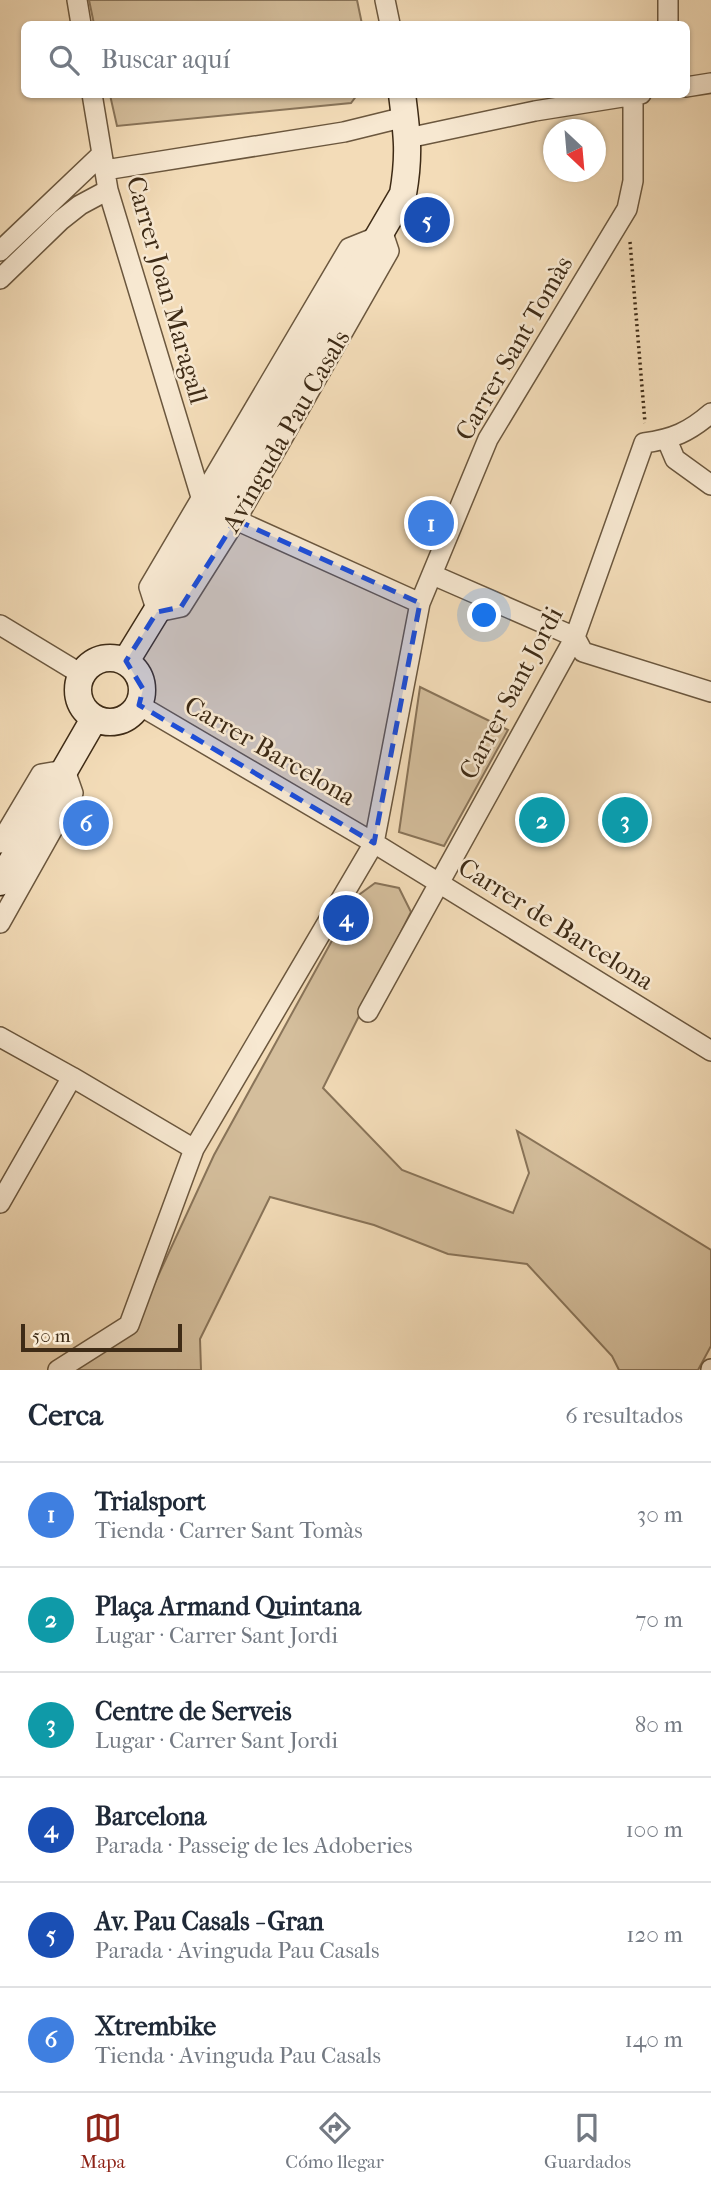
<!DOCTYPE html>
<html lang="es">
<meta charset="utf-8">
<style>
body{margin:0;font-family:"IM FELL French Canon",serif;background:#f2f2f3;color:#1f2937}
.compass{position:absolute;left:543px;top:119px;width:63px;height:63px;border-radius:50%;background:#fff;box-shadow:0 2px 5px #0004;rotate:154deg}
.scale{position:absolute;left:21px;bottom:18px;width:161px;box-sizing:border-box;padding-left:7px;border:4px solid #3e2b16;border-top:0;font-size:19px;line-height:24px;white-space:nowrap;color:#3e2b16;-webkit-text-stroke:5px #f7e8d1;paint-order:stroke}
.you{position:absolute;left:485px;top:616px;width:24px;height:24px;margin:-18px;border:5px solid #fff;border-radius:50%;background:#1a73e8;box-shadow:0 0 0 10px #1a73e833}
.badge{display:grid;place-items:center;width:46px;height:46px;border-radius:50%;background:#8f2418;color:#fff;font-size:23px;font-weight:700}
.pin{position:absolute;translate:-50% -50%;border:4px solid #fff;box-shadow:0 2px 7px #0006}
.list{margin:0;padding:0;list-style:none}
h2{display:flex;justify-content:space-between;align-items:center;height:91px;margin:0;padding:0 28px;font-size:30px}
h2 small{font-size:23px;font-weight:400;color:#747a83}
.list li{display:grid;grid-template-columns:46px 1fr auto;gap:21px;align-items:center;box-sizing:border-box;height:105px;padding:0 28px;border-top:2px solid #e0e1e3}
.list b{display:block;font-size:26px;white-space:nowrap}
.list p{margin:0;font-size:23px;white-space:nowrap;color:#747a83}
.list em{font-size:23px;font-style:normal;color:#747a83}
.icon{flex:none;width:38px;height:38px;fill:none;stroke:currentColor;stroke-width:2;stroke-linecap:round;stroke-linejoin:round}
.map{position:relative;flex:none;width:711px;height:1370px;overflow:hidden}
.search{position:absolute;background:#fff;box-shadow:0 2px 5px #0004;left:21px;right:21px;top:21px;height:77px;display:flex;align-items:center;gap:18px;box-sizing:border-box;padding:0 24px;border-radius:10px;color:#747a83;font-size:26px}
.sheet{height:721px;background:#fff}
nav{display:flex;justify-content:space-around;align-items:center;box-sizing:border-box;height:98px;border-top:2px solid #e0e1e3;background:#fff;font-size:19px;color:#747a83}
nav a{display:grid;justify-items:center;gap:4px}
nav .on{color:#8f2418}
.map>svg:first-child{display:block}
</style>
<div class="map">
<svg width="711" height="1370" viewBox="0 0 711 1370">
<rect width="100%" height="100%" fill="#f3dcb8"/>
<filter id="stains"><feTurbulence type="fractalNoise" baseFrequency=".00286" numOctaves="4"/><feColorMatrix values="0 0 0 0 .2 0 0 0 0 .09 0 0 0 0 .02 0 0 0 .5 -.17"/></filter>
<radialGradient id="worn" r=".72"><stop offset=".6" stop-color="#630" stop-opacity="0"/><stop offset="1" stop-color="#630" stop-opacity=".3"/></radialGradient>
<path fill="#d4be9c" stroke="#897459" stroke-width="2" d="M89,0h268l5,24h-268z
M110,95v-1l247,1 -6,8 -234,23z
M420,687l88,43 -64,116 -45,-14z
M375,883l24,5 12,24 -88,176 79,82 111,43 16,-40 -12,-42 194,119v96l-13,24h-79l-7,-14 -85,-92 -79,-10 -74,-29 -104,-28 -70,142 1,31h-126l59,-42 80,-173 142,-258z"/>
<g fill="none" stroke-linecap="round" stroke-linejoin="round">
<g stroke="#6b573e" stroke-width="22">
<path id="street" d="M77,0l4,24
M385,0l5,24
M668,0v24
M686,87l25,-4
M92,94l16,96 93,307
M408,138l127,-27 106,-17
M105,170l239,-38 61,-15
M379,236l-30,12 -200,339 8,25 24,-5 55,-87 153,-269 -7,-21
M0,251l102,-97
M0,279l61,-59 19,-15 28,-15
M667,440l8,19 36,26
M236,520l184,83
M433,575l142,62 8,15 128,40
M0,625l81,49
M139,705l235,138 337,208
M0,843l41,-69 24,-4 8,23 -73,130
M368,1012l207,-375 69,-194c29,-4 45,-11 67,-30
M0,1037l72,40 122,72
M0,1203l72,-126
M58,1370l71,-45 65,-176 180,-306 46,-240 68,-164 139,-230 6,-28v-85
M711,1370v-1"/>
</g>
<g stroke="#3e2b16" stroke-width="29">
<path id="secondary" d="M78 690a32 32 0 1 1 64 0a32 32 0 1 1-64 0Z
M126,661l92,-150 185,-317c7,-40 4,-60 -1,-100
M0,882l94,-163"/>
</g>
<path stroke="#3e2b16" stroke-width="3.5" stroke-dasharray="2 3.5" stroke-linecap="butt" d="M630,242l15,181"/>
<use href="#street" stroke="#f7e8d1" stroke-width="19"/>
<use href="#secondary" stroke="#f7e8d1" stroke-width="26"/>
</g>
<path fill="#1d4ed8" fill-opacity="0.2" stroke="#1d4ed8" stroke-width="5" stroke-dasharray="14 9" stroke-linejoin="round" d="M236,520l184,83 -46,240 -235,-138 4,-16 -17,-28 31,-49 24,-5z"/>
<g text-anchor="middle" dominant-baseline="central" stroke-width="5" stroke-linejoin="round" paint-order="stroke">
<g font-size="26" fill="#3e2b16" stroke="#f7e8d1">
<text transform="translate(167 290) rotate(74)">Carrer Joan Maragall</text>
<text transform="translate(514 348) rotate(-60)">Carrer Sant Tomàs</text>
<text transform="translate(286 431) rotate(-60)">Avinguda Pau Casals</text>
<text transform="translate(511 693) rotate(-62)">Carrer Sant Jordi</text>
<text transform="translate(270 751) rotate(30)">Carrer Barcelona</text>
<text transform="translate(556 924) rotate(32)">Carrer de Barcelona</text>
</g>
</g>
<rect width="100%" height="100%" filter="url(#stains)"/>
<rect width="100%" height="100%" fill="url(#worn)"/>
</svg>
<svg class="compass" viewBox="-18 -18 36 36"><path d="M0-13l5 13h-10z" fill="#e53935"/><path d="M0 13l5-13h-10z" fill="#747a83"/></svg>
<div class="scale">50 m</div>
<div class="you"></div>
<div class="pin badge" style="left:431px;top:523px;background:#3f7fe0">1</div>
<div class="pin badge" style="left:542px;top:820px;background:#0f9aa8">2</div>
<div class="pin badge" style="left:625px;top:820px;background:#0f9aa8">3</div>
<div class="pin badge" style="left:346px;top:918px;background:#1a4fb4">4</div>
<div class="pin badge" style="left:427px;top:220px;background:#1a4fb4">5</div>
<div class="pin badge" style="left:86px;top:823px;background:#3f7fe0">6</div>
<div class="search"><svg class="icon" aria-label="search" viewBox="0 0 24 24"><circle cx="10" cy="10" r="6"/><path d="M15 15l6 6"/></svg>Buscar aquí</div>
</div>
<section class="sheet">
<h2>Cerca<small>6 resultados</small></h2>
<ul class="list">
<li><span class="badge" style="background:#3f7fe0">1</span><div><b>Trialsport</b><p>Tienda · Carrer Sant Tomàs</p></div><em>30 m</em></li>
<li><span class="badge" style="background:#0f9aa8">2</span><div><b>Plaça Armand Quintana</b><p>Lugar · Carrer Sant Jordi</p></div><em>70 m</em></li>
<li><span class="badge" style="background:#0f9aa8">3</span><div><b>Centre de Serveis</b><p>Lugar · Carrer Sant Jordi</p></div><em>80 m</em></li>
<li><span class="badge" style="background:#1a4fb4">4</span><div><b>Barcelona</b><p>Parada · Passeig de les Adoberies</p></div><em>100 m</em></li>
<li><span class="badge" style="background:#1a4fb4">5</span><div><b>Av. Pau Casals - Gran</b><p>Parada · Avinguda Pau Casals</p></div><em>120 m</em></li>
<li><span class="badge" style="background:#3f7fe0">6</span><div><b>Xtrembike</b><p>Tienda · Avinguda Pau Casals</p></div><em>140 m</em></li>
</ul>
</section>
<nav>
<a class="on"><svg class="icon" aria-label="map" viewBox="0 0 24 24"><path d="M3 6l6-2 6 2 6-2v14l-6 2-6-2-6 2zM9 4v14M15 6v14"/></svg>Mapa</a>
<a><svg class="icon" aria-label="directions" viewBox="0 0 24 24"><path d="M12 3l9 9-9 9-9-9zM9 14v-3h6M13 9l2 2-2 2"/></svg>Cómo llegar</a>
<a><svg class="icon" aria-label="saved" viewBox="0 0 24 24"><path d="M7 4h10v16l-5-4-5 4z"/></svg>Guardados</a>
</nav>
